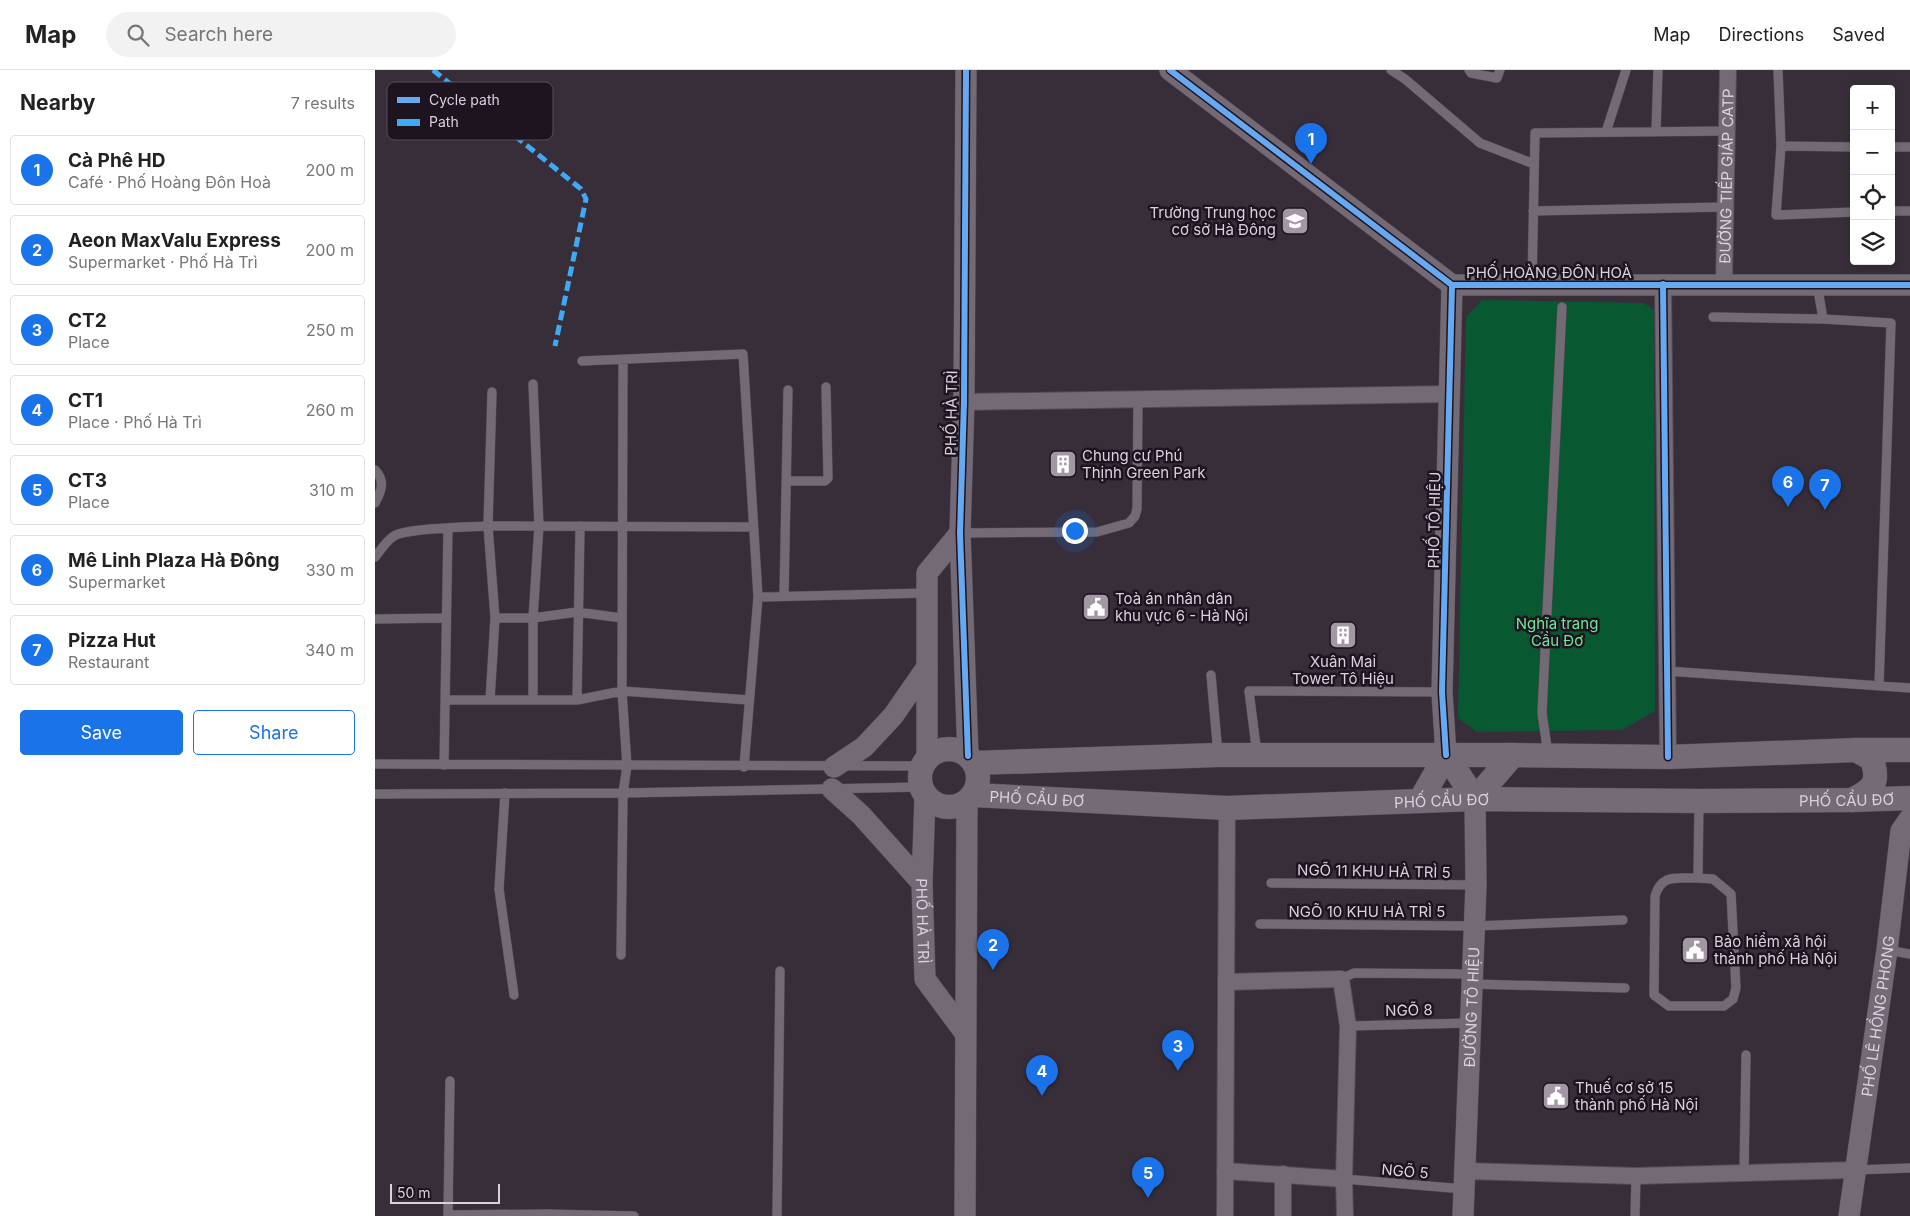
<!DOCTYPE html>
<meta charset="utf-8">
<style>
body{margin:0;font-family:Inter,sans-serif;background:#f2f2f2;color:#222}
.controls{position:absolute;right:15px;top:15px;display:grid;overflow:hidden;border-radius:5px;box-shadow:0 2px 8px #0003}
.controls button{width:45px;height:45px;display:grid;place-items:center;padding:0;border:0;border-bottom:1px solid #e0e0e0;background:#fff;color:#222;font:25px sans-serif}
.scale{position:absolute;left:15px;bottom:12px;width:110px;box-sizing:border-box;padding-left:5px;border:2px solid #dccfdf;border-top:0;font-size:14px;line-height:18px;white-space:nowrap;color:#dccfdf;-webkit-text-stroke:4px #1d141f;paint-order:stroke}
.you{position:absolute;left:699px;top:460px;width:18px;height:18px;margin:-12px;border:4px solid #fff;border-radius:50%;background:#1a73e8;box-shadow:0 0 0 8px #1a73e833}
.badge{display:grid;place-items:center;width:32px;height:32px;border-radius:50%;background:#1a73e8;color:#fff;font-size:16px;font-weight:700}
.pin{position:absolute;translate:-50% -41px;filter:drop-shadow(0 1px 2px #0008)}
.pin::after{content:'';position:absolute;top:26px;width:18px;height:15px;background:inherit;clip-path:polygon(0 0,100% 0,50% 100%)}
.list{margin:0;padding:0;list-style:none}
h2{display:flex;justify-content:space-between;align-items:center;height:65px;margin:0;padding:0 20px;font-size:21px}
h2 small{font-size:16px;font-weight:400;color:#767676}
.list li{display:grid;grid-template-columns:32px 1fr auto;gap:15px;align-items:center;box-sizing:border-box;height:70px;margin:0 10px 10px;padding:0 10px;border:1px solid #e0e0e0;border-radius:5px}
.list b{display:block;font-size:19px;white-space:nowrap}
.list p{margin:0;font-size:16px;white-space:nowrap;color:#767676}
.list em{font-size:16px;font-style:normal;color:#767676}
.actions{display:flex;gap:10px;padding:15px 20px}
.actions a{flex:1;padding:11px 0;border:1px solid #1a73e8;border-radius:5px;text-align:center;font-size:18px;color:#1a73e8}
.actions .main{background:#1a73e8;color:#fff}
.icon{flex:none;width:28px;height:28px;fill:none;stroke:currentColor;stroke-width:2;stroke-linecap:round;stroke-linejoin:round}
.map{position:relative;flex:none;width:1535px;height:1146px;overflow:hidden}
header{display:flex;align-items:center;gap:30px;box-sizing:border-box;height:70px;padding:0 25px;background:#fff;border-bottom:1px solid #e0e0e0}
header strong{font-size:24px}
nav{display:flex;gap:28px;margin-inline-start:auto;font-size:18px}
.search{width:350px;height:45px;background:#f2f2f2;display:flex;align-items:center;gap:12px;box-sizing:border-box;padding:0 18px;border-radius:28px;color:#767676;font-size:19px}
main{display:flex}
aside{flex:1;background:#fff}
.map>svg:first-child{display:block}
</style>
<header>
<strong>Map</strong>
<div class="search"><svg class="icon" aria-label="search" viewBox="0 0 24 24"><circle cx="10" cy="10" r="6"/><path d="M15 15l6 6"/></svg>Search here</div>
<nav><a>Map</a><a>Directions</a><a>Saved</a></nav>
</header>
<main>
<aside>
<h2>Nearby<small>7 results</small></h2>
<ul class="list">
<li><span class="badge">1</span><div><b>Cà Phê HD</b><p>Café · Phố Hoàng Đôn Hoà</p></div><em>200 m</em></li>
<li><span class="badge">2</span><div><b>Aeon MaxValu Express</b><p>Supermarket · Phố Hà Trì</p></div><em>200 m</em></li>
<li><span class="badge">3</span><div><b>CT2</b><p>Place</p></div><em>250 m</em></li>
<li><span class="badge">4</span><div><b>CT1</b><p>Place · Phố Hà Trì</p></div><em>260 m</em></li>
<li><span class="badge">5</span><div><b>CT3</b><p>Place</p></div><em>310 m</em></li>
<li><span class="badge">6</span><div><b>Mê Linh Plaza Hà Đông</b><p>Supermarket</p></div><em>330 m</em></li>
<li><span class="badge">7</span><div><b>Pizza Hut</b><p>Restaurant</p></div><em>340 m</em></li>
</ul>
<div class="actions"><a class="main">Save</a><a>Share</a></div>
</aside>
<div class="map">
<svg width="1535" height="1146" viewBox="0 0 1535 1146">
<rect width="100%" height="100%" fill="#382e3a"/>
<path fill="#085832" d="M1107,230l162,3 10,7 1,401 -33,19 -145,2 -19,-14 8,-401z"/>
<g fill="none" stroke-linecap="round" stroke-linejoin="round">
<g stroke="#544b56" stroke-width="10">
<path id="service" d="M1016,0l14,9 75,64 54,21
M1094,0l2,3 26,5 3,-8
M1403,0l3,76 -5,69 78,-3
M1281,61l2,-61
M1231,62l20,-62
M1406,76l73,1
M1516,77h19
M1158,141l192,-4
M1516,141h19
M1442,214l6,35 68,4 -12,363
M1157,215l3,-152 192,-2
M1338,247l110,2
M207,291l161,-7 15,243 -14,170
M117,322l-4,134 7,92
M0,400c10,10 7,21 0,33
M412,411h38l3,-3 -2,-91
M585,463l137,-1 32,-9 6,-7 2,-7 1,-110
M0,487c6,-7 11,-16 19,-21 13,-8 75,-9 94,-10l265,1
M409,526l4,-206
M383,527l168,-4
M0,549l71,-1
M1292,601l243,17
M836,605l7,79
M70,630h132l45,-9 127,9
M115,630l5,-82h38l44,-6 45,6
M158,630v-82l6,-92 -6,-142
M202,630l3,-174
M882,684l-8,-63 193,1
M1173,684l-6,-41 20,-406
M0,694l547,2
M69,695l4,-237
M130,723l-6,96 15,106
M0,724l248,-1 297,-6
M1323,808l15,1 18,15 5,94 -3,11 -9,7h-55l-15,-11 1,-99c7,-23 22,-17 43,-18l1,-77
M896,813l205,2
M885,854l214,2 149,-6
M1512,880l23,4
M246,885l2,-162 4,-27 -5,-75 1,-331
M966,909l13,-6 118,1
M1097,914l153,4
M973,956l121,-3
M1480,1100l55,-2
M1369,1103l2,-118
M969,1109l120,10
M73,1145l98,-1 88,2
M73,1146l2,-135
M402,1146l3,-245
M1260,1146l1,-40"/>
</g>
<g stroke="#544b56" stroke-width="18">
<g id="minor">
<path d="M1288,214l5,473"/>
<path id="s1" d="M1349,214l4,-214"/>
<path d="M589,332l485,-8"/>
<path d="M851,912l115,-3 7,47 -4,153 1,37"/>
<path d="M850,1101l119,8"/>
<path d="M1090,1101l171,5 219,-6"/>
<path d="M908,1104v42"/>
<path d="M850,1146l2,-408"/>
</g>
</g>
<g stroke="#544b56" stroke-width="22">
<g id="tertiary">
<path d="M591,0l-2,332 -4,131 8,223"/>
<path d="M795,0l282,215h458"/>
<path d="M1071,685l-4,-63 10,-407"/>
<path d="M552,688v-185l33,-40"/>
<path d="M459,697l30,-20 29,-31 34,-49"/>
<path d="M457,719l29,26 61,68"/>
<path id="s2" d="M550,726l-3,87 3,96 40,54"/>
<path d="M590,1146l2,-415"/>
<path id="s3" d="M1088,1146l13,-331 -1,-86"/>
<path id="s4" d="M1474,1146l38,-266 14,-119 9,-13"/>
</g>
</g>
<g stroke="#544b56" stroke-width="25">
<g id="secondary">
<circle cx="574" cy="708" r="29"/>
<path d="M1071,685l29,44"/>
<path d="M599,693l244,-8h295l155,2 188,-7h54"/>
<path id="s5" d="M598,725l254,13 248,-9 224,2 153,-1 58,-2"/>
<path d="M1100,729l38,-44"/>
<path d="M1477,730c21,-11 28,-16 20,-41l-16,-9"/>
<path d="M1045,731l26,-46"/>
</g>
</g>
<use href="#service" stroke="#736a75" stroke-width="9"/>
<use href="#minor" stroke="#736a75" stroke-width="16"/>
<use href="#tertiary" stroke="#736a75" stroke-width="21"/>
<use href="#secondary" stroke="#756b77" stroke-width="24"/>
<path stroke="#3fa9f5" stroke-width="5" stroke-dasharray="10 5" stroke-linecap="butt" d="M58,0l148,119 5,10 -31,147"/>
<g stroke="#1d141f" stroke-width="9">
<path id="cycleway" d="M591,0l-2,332 -4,131 8,223
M795,0l282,215h458
M1288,214l5,473
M1071,685l-4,-63 10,-407"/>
</g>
<use href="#cycleway" stroke="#66a8f1" stroke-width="6"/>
</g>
<defs>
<g id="school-square" transform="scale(1.4375)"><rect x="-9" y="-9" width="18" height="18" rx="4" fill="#a397a5" stroke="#1d141f"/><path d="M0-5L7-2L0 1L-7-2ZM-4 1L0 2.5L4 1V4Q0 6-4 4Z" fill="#fff"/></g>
<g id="building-square" transform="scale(1.4375)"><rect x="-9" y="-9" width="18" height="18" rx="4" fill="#a397a5" stroke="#1d141f"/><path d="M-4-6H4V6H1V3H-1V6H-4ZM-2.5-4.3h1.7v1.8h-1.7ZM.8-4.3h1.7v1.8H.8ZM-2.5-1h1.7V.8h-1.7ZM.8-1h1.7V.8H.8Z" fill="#fff"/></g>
<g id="civic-square" transform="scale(1.4375)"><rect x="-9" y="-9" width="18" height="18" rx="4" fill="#a397a5" stroke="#1d141f"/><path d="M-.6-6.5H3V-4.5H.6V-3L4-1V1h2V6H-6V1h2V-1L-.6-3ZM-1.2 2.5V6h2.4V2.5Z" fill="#fff"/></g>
</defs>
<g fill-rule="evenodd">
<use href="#school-square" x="920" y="151"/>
<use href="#building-square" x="688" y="394"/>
<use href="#civic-square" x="721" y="537"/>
<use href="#building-square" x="968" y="565"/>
<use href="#civic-square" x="1320" y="880"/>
<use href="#civic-square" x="1181" y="1026"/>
</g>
<g text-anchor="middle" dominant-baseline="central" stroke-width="5" stroke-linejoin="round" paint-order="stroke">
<g font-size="15" fill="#dccfdf" stroke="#1d141f">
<text stroke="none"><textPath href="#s1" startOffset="108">ĐƯỜNG TIẾP GIÁP CATP</textPath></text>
<text x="1174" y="202">PHỐ HOÀNG ĐÔN HOÀ</text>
<text transform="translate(576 343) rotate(-89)">PHỐ HÀ TRÌ</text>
<text transform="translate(1059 450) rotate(-89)">PHỐ TÔ HIỆU</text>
<text stroke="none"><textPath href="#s5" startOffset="64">PHỐ CẦU ĐƠ</textPath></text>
<text stroke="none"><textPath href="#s5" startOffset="874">PHỐ CẦU ĐƠ</textPath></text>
<text stroke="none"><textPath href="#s5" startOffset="469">PHỐ CẦU ĐƠ</textPath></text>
<text transform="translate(999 801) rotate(1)">NGÕ 11 KHU HÀ TRÌ 5</text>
<text x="992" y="841">NGÕ 10 KHU HÀ TRÌ 5</text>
<text stroke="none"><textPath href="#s2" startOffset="125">PHỐ HÀ TRÌ</textPath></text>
<text stroke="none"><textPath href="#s3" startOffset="209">ĐƯỜNG TÔ HIỆU</textPath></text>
<text transform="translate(1034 940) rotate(-1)">NGÕ 8</text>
<text stroke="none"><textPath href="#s4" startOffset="202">PHỐ LÊ HỒNG PHONG</textPath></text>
<text transform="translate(1030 1101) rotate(5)">NGÕ 5</text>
</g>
<g font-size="15" fill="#dccfdf" stroke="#1d141f" text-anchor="start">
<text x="901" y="142" text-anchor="end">Trường Trung học<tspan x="901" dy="17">cơ sở Hà Đông</tspan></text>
<text x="707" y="385">Chung cư Phú<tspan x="707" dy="17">Thịnh Green Park</tspan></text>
<text x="740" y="528">Toà án nhân dân<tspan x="740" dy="17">khu vực 6 - Hà Nội</tspan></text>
<text x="968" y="591" text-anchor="middle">Xuân Mai<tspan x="968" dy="17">Tower Tô Hiệu</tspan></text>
<text x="1339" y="871">Bảo hiểm xã hội<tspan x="1339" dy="17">thành phố Hà Nội</tspan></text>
<text x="1200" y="1017">Thuế cơ sở 15<tspan x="1200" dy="17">thành phố Hà Nội</tspan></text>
</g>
<g font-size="15" fill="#70e59a" stroke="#1d141f">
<text x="1182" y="553">Nghĩa trang<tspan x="1182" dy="17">Cầu Đơ</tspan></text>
</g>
</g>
<rect x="12" y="12" width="166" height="58" rx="8" fill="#1d141f" stroke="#564c59" stroke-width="1"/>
<rect x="22" y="27" width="23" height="6" fill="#66a8f1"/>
<rect x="22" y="49" width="23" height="7" fill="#3fa9f5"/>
<g font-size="14" fill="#dccfdf">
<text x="54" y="35">Cycle path</text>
<text x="54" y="57">Path</text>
</g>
</svg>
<div class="controls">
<button>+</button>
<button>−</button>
<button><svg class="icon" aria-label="locate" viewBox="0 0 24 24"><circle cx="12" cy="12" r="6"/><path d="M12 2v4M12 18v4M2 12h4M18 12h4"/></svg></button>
<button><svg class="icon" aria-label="layers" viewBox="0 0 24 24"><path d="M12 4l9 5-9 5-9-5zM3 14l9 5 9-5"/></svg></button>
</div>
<div class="scale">50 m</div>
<div class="you"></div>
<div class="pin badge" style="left:936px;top:94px">1</div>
<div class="pin badge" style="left:618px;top:900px">2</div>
<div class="pin badge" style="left:803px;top:1001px">3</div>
<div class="pin badge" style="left:667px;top:1026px">4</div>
<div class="pin badge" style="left:773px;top:1128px">5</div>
<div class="pin badge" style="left:1413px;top:437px">6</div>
<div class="pin badge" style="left:1450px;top:440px">7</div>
</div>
</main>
